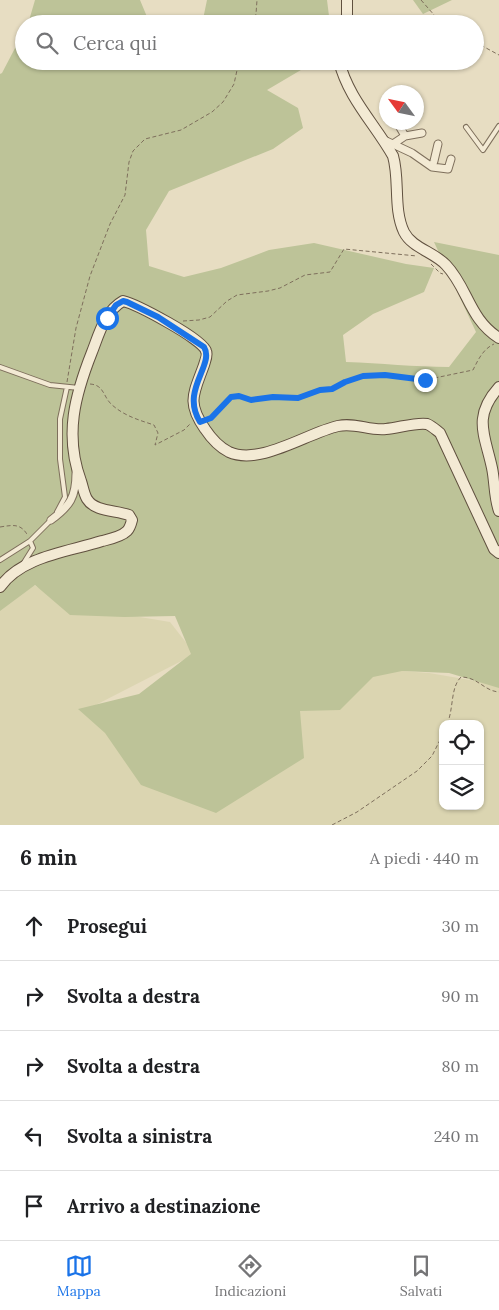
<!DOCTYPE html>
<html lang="it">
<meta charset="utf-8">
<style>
body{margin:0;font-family:Lora,serif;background:#f2f2f2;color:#202124}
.controls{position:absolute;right:15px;bottom:15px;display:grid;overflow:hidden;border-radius:10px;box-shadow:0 1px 4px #0004}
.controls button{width:45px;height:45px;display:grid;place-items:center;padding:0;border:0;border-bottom:1px solid #e0e0e0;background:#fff;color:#202124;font:25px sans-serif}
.compass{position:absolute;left:379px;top:85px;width:45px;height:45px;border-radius:50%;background:#fff;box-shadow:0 1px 4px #0004;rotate:303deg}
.stop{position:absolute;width:15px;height:15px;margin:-11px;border:4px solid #1a73e8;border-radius:50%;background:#fff}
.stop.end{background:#1a73e8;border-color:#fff;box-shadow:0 1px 5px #0008}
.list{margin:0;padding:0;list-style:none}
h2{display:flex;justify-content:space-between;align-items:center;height:65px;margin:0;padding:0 20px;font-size:21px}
h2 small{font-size:16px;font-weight:400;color:#757577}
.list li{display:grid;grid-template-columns:32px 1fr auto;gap:15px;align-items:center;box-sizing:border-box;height:70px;padding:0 20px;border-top:1px solid #e0e0e0}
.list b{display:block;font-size:19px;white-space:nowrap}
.list em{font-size:16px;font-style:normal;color:#757577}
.icon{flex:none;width:28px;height:28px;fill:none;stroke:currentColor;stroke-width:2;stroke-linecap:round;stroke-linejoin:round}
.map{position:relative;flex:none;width:499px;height:825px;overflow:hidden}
.search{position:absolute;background:#fff;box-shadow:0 1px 4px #0004;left:15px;right:15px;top:15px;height:55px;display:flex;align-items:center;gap:12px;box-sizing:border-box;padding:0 18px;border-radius:28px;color:#757577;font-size:19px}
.sheet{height:415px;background:#fff}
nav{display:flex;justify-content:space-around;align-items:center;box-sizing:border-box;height:70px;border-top:1px solid #e0e0e0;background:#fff;font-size:14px;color:#757577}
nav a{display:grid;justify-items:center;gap:2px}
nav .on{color:#1a73e8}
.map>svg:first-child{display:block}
</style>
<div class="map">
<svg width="499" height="825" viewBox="0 0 499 825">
<rect width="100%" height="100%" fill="#e7ddc2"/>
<path fill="#dbd5b1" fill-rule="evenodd" d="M22,579l51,27 97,16 25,32 -109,56 211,-7 78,-34 54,4 70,12v140h-499v-228zM443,724h37v82h-37z"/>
<path fill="#bdc398" d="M35,0h105l10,24h-122z
M207,0h120l3,24h-128z
M413,0h39l-29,14z
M24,31v30h286l-4,6 -39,23 31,18 5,20 -30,21 -104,42 -23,39 3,36 35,11 37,-9 48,-18 45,-7 92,21 28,4 -10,24 -51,22 -30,21 3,27c35,1 68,5 103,5l27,-35 -42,-90 65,13v433l-50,-15 -47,-2 -29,6 -33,33 -40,1 4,47 -88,55 -75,-28 -36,-52 -27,-24 61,-15 52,-40 -16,-38 -51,1 -54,-2 -35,-30 -35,26v-537l2,-1z"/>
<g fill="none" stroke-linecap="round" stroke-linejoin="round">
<g stroke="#7e6f5c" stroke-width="6">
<path id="lane" d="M466,127l17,23 16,-24
M0,367l50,18 29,3
M57,512l8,-15 -5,-38v-40l7,-32
M0,560l30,-19 21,-21
M23,564l10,-16 -3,-7"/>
</g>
<g stroke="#7e6f5c" stroke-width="9">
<path id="street" d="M405,136l17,-3
M382,139l30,14 20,14 16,2 3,-10
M393,144l12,-8 -7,-12
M432,167l2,-6 4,-17
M51,520c19,-14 25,-23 25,-47"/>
</g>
<g stroke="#60503f" stroke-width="12">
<path id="secondary" d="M345,24l2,-9v-15
M339,61c9,37 36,63 54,95 7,24 0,53 11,76 8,16 30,20 42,33 22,23 23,54 53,73
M499,387c-27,30 -14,48 -7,81 3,14 2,29 7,43
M0,587c22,-31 68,-35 102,-46 8,-2 19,-4 25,-10 3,-3 4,-7 5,-11l-3,-5c-13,-5 -34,-3 -42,-16 -3,-5 -4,-12 -6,-18 -17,-46 -6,-86 11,-129 7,-18 13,-41 31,-51 13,3 80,38 83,50 2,4 -1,10 -2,14 -10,28 -18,37 1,64 6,9 14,18 24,23 31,14 78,-19 109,-26 17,-4 31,5 48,3 12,-1 31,-7 41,-5 5,2 9,6 13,9l54,116 5,4"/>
</g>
<path stroke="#7e6f5c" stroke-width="1" stroke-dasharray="4 2.5" stroke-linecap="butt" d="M421,0l21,24
M252,24l4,-10 1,-14
M475,42l24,13
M431,264l9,9 3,1
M183,321l16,-1 11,-3 17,-16 10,-6 31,-4 12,-3 25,-13 25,-3 14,-23 73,7
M67,382l9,-54 14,-52 20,-52 15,-29 4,-33 4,-11 12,-12 36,-9 31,-18 11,-10 11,-18 5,-23
M90,384c14,1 13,12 21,20 13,12 28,16 43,21l4,8 -3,12 29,-15 7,-7
M208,419l23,-22 8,-1 12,4 22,-3h25l22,-7 12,-1 13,-7 18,-6 22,-1 40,5 48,-10c5,-10 10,-21 21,-26
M0,527c13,-2 21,-4 28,9
M447,724c7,-15 3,-36 14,-47 17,0 23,14 38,15
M332,825l25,-13 60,-41 15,-15 11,-22"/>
<use href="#lane" stroke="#f3ead4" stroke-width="4"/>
<use href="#street" stroke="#f3ead4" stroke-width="7"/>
<use href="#secondary" stroke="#f3ead4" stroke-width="10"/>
</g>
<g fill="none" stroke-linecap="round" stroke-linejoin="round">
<path stroke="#1a73e8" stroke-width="6" d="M107,318l9,-13 7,-4 4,1 31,15 46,30c11,18 -24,43 -4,75l11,-4 20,-21 8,-1 12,4 22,-3 25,1 22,-8 12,-1 13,-7 18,-6 22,-1 40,5"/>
</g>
</svg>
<div class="controls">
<button><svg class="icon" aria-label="locate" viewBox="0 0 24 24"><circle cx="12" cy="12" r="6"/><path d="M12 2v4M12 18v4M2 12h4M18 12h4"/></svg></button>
<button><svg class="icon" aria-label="layers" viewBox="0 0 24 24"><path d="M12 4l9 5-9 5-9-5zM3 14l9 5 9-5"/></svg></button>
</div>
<svg class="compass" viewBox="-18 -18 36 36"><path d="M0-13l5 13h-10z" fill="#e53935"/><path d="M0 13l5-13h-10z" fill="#757577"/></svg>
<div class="stop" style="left:107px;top:318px"></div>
<div class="stop end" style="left:425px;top:380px"></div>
<div class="search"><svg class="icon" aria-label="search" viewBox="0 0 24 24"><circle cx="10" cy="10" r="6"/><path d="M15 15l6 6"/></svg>Cerca qui</div>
</div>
<section class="sheet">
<h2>6 min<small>A piedi · 440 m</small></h2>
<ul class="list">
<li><svg class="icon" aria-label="ahead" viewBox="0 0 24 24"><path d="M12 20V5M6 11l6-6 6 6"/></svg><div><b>Prosegui</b></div><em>30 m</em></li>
<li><svg class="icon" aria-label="right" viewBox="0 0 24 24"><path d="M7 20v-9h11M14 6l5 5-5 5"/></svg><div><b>Svolta a destra</b></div><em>90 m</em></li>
<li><svg class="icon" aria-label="right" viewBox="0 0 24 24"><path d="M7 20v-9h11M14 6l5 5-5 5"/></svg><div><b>Svolta a destra</b></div><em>80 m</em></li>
<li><svg class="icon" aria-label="left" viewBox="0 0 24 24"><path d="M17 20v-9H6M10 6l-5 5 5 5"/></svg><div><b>Svolta a sinistra</b></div><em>240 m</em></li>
<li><svg class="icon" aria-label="arrive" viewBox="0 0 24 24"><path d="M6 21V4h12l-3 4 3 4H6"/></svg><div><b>Arrivo a destinazione</b></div></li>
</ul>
</section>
<nav>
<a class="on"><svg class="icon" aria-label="map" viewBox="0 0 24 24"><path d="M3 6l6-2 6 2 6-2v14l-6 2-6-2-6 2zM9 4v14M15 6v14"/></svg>Mappa</a>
<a><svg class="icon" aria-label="directions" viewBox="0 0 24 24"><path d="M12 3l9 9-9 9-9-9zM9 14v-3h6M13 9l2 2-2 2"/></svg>Indicazioni</a>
<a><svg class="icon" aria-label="saved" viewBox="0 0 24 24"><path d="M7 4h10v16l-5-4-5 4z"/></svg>Salvati</a>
</nav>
